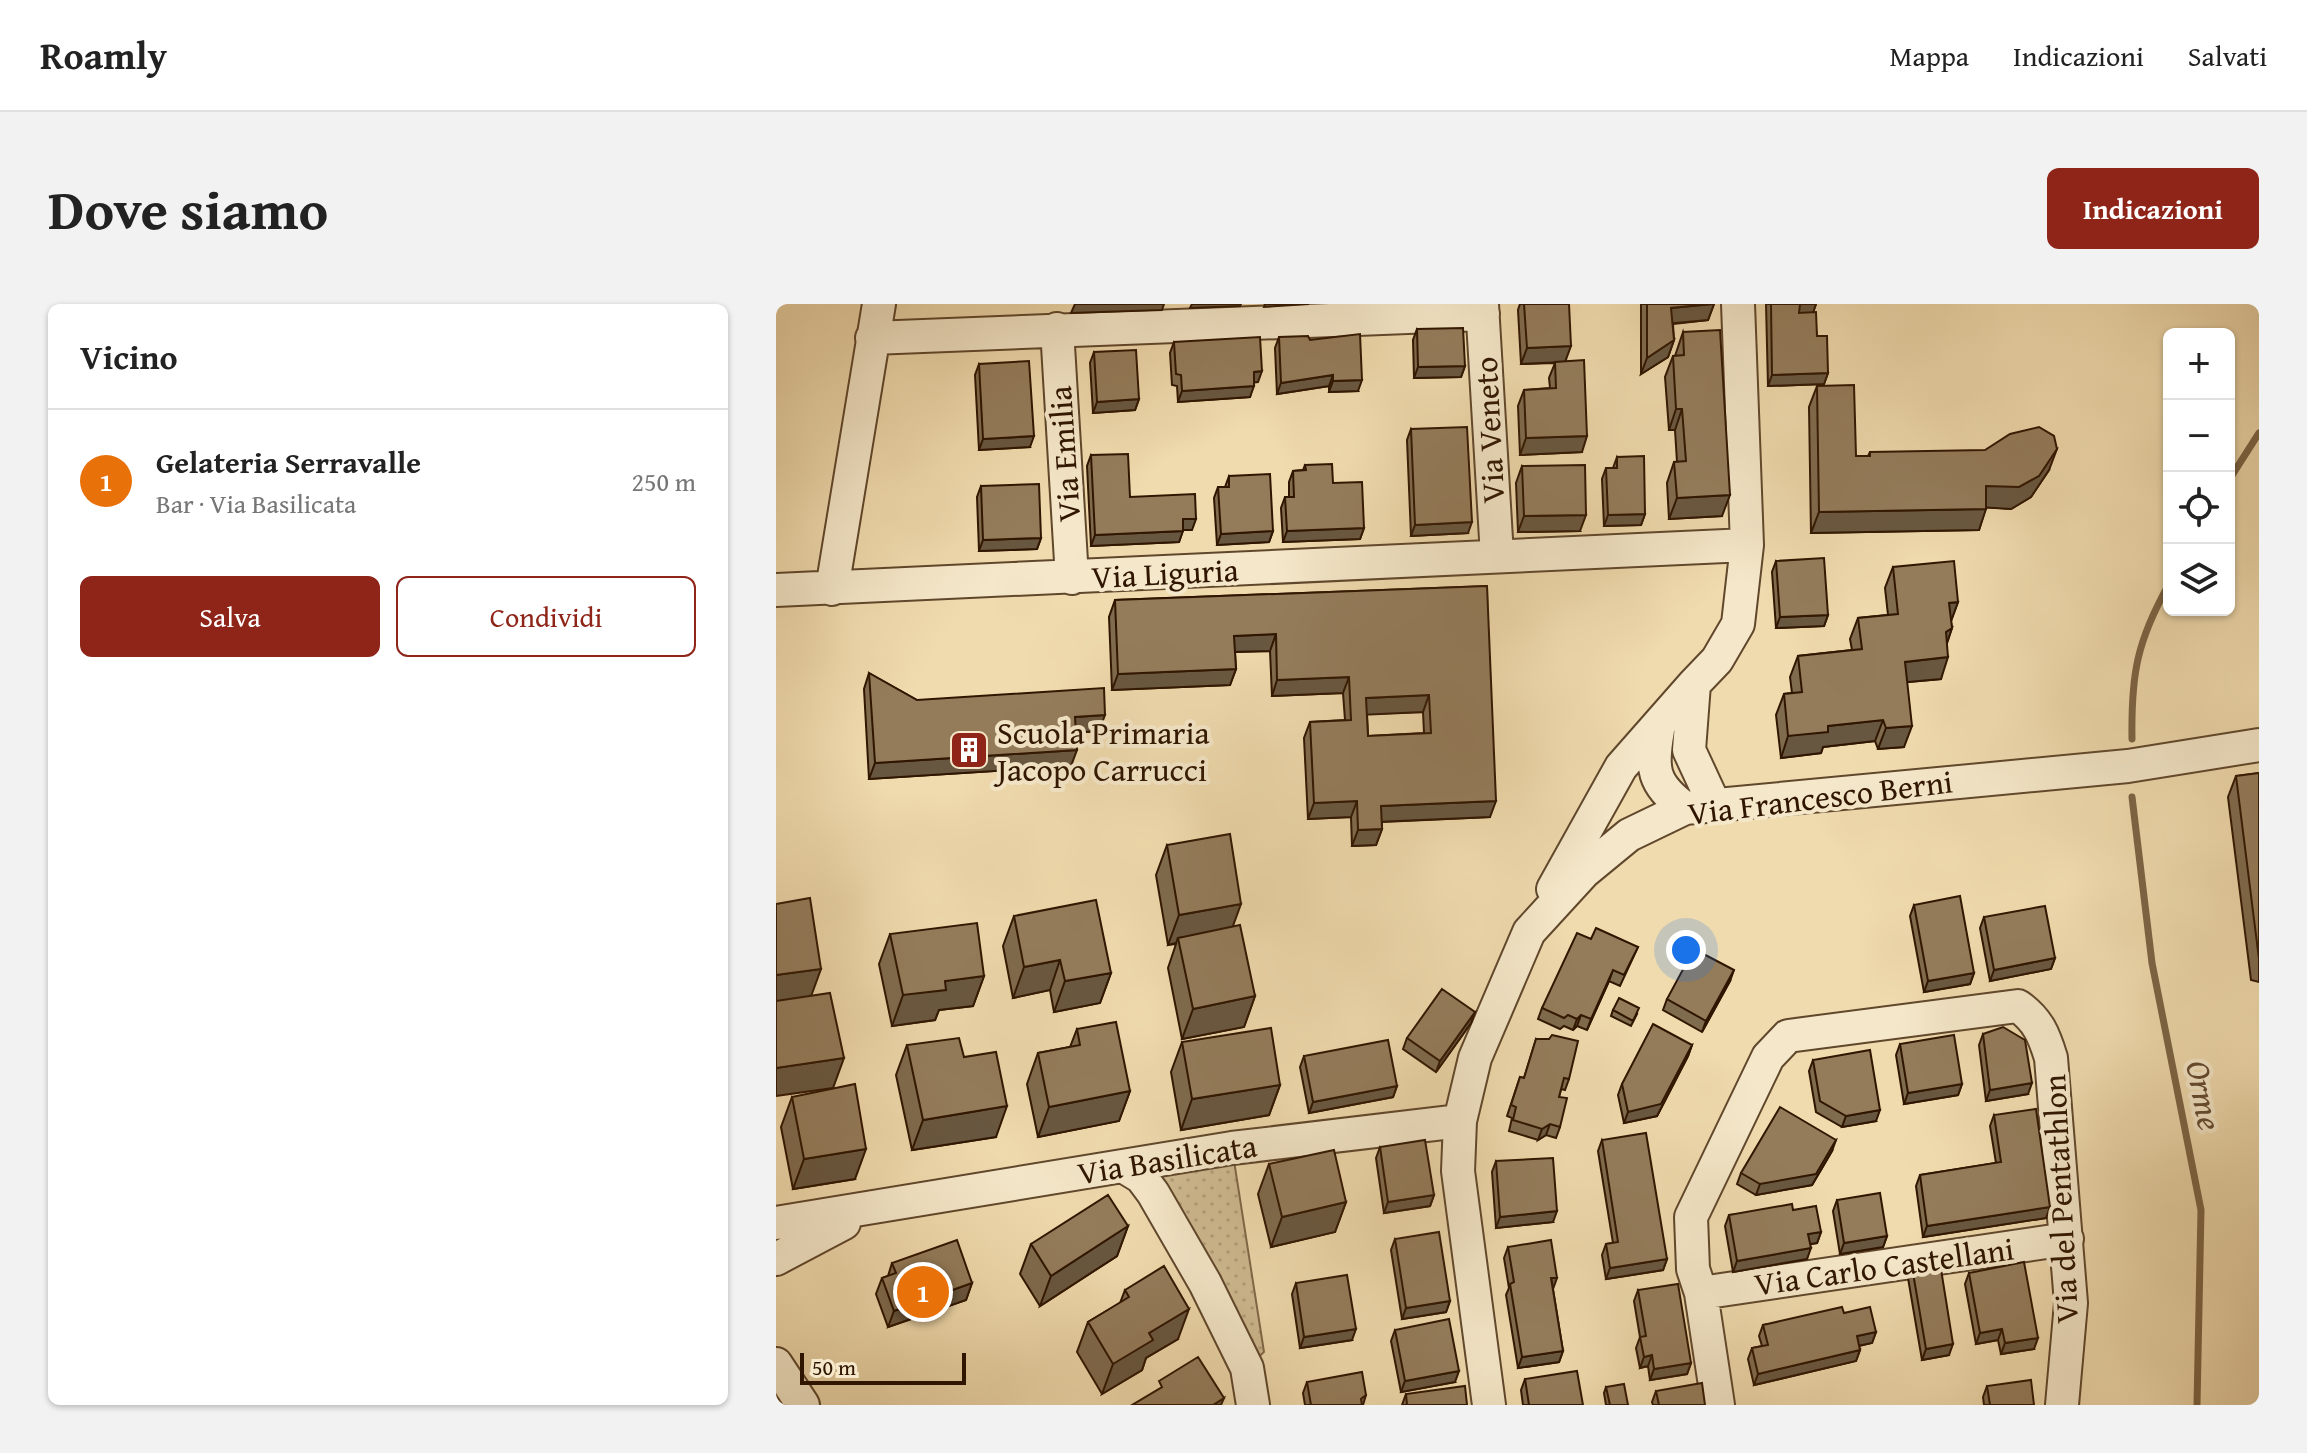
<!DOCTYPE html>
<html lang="it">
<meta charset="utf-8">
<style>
body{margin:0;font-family:"Gentium Book Plus",serif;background:#f2f2f2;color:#222}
.controls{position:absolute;right:24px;top:24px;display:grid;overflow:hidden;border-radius:12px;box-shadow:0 2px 6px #0004}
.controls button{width:72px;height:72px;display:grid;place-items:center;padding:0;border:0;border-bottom:2px solid #e0e0e0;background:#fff;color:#222;font:40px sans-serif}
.scale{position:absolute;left:24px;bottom:20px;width:166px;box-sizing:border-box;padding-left:8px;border:4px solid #301601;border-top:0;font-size:22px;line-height:28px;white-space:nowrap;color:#301601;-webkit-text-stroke:6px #f5e8ca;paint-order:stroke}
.you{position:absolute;left:910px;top:646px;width:28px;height:28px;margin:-20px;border:6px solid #fff;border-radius:50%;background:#1a73e8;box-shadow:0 0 0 12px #1a73e833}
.badge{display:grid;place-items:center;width:52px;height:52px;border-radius:50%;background:#8f2418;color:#fff;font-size:26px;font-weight:700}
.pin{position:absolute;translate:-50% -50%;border:4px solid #fff;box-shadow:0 2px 8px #0006}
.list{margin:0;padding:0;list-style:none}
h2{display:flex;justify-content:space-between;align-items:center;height:104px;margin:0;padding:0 32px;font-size:34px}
h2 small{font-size:26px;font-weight:400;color:#767676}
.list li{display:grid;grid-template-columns:52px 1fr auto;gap:24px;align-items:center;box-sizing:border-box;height:144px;padding:0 32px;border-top:2px solid #e0e0e0}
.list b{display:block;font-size:30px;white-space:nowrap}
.list p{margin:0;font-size:26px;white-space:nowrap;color:#767676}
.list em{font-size:26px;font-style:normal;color:#767676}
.actions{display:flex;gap:16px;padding:24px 32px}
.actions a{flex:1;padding:18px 0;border:2px solid #8f2418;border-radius:12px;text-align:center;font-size:28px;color:#8f2418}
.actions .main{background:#8f2418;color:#fff}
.icon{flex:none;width:44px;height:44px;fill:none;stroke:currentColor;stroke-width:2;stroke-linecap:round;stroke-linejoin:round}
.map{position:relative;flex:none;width:1483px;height:1101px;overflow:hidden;border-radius:12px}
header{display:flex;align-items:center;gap:48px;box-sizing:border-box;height:112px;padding:0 40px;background:#fff;border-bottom:2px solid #e0e0e0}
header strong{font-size:38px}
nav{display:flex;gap:44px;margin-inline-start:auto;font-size:28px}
.intro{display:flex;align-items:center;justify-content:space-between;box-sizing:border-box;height:192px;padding:0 48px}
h1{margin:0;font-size:56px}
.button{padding:20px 36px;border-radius:12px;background:#8f2418;color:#fff;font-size:28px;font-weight:700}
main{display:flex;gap:48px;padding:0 48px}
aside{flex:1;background:#fff;border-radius:12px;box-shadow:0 2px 6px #0004}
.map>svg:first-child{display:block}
</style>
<header>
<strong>Roamly</strong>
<nav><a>Mappa</a><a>Indicazioni</a><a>Salvati</a></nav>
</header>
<div class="intro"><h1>Dove siamo</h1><a class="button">Indicazioni</a></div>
<main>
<aside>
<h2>Vicino<small></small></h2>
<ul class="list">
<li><span class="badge" style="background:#e8710a">1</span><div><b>Gelateria Serravalle</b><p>Bar · Via Basilicata</p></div><em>250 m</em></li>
</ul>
<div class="actions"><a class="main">Salva</a><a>Condividi</a></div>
</aside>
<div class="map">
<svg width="1483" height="1101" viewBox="0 0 1483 1101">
<defs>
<pattern id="grass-dots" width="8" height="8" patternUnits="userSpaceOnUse" patternTransform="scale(2)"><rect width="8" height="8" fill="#cfba91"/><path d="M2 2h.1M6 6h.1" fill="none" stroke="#b29f7b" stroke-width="1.8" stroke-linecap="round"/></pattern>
</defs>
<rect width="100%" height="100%" fill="#f0dbae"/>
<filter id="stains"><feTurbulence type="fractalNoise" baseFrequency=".0025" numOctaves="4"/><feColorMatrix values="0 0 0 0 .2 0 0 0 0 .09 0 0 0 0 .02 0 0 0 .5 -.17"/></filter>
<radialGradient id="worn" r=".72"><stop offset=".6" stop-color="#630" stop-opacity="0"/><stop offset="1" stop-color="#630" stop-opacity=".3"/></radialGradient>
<path fill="url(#grass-dots)" stroke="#806849" stroke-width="2" d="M456,844l32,204 -17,16 -106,-191z"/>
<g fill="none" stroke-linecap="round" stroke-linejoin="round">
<path stroke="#7c6445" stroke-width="7" d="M1453,176l30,-47
M1356,435c-1,-65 5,-98 37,-155
M1356,493l20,166 49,247 -4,195"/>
<g stroke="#60472c" stroke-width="36">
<path id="minor" d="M706,0l15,252
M281,25l15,249
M96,34l611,-24
M56,285l47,-285
M0,286l971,-45
M918,380l23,-24 21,-36 9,-79 -9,-241
M882,426c-7,38 -6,54 27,78
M777,585l68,-122 73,-83 -5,66 25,54
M347,862l18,11 12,16 52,90 42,85 6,37
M0,919l456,-75 228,-27
M0,955l68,-36
M925,989l366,-54
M0,1060l27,41
M713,1101l-31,-234 2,-50 15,-63 54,-126 55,-60 45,-37 56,-27 443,-42 131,-21
M942,1101l-17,-112 -8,-24 -2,-52 77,-160 20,-21 230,-30c20,14 26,29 33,52l20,245 -9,102"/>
</g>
<use href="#minor" stroke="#f5e8ca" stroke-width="32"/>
</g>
<path fill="#7f6b4e" stroke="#301601" stroke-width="2" fill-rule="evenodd" d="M744,0h49l-3,57 16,91 -62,3 -2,-49 6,-16 26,-2 -1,-10 6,-15 -34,1 -3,-54z
M865,0h73l-6,16 -35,4 1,16 -6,17 -27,17z
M990,0h50l-3,8 4,24 11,37 -4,11 -56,2z
M641,25l48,37 -4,11 -47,1 -1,-38z
M907,28l39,184 -53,3 -2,-36 7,-21h3l-2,-32h-6l-4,-53 8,-21h2z
M503,33l31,3 48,51 -29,1v-6l-52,8 -2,-46z
M398,38l84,40h-4l-4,15 -72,5 -1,-16 -5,-1 -2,-32z
M318,48l45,47 -4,11 -42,3 -3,-50z
M203,60l51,83 -51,3 -4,-75z
M1041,82l39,70h12l2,-4 179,18 -18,27 -20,12 -25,-2 -7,23 -168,3 -2,-126z
M635,125l57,104 -57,3 -4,-96z
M315,151l39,42 62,33h-9l-4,12 -88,4 -4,-80z
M841,153l28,57 -4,11 -37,1 -2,-47 4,-11h7z
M529,161l28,18 31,45 -4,11 -77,3 -2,-34 4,-11h4v-15l4,-11 10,-1z
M746,162l58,65 -62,1 -2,-49z
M453,172l44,55 -4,11 -52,3 -3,-47 4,-11h7z
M205,182l60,52 -4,11 -58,2 -2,-54z
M1000,257l52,54 -4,11 -48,2 -4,-56z
M1117,263l65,35 -7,19 1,7 -5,15 -6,36 -34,3 -3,65 -26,2 -3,-8 -52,6 -2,6 -40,5 -5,-43 8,-21 8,-1 -2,-16 8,-21 54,-6 -2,-11 8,-21 30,-3 -3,-27z
M711,282l3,231 -108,5v7l-6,16 -24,1 -1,-29 -43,2 -4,-81 6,-16 35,-2 -2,-27 -71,3 -2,-45 -35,1 1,17 -6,16 -118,5 -3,-73 6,-17zM647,408l1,21 -56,3 -1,-22z
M93,369l48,27 182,31 -23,2 -5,33 -202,13 -5,-90z
M1483,469v209l-8,-2 -23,-183 8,-21z
M391,541l66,81 22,70 -11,31 -62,12 -14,-71 8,-24 -8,1 -12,-70z
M1138,601l60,68 -4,11 -46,8 -14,-76z
M238,612l97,57 -11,30 -46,9 -4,-22 -37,8 -10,-52z
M1208,613l71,41 -4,11 -61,12 -10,-53z
M114,630l94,42 -11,30 -34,4 -4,10 -43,6 -13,-62z
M815,635l47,8 -18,39 -11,-5 -22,49 -10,-4 -4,4 -9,-4 -4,3 -22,-10 4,-11z
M954,677l-28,51 -39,-22 4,-11z
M837,706l24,4 -6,12 -20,-10z
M699,708l-4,11 -35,49 -33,-23 4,-11z
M301,725l53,62 -11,30 -81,16 -11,-53 11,-31 32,-6z
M1207,730l45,60 -42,7 -7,-56z
M760,735l33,40 -4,11 -4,-1 -2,8 1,30 -4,11 -10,-3 -8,5 -29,-9 3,-13 -5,-2 13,-39 4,1z
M406,738l98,43 -11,30 -88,15 -10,-58z
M1124,740l62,40 -4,11 -54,9 -8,-49z
M131,741l57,12 32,80 -84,13 -16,-75z
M916,741l-4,11 -31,60 -33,7 -6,-28 4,-11z
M528,752l93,30 -4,11 -84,16 -9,-46z
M1037,756l63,61 -34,6 -26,-15 -7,-41z
M16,793l63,82 -62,10 -12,-62z
M1218,811l52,103 -123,19 -7,-51 4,-11 76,-12 -6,-37z
M826,836l65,119 -4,11 -57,9 -4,-24 4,-11 7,-1 -15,-92z
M604,843l54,48 -4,11 -46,7 -8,-55z
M1056,847l-20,34 -56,10 -19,-11 4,-11z
M720,857l57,61 -57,6 -4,-56z
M493,860l77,38 -11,30 -64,15 -13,-53z
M1061,896l50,36 -4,11 -43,7 -7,-43z
M1017,906l28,22 -4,11 -7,1 -3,15 -74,13 -8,-46 4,-11z
M352,922l-11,30 -77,50 -20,-32 11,-30z
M619,935l55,62 -4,11 -44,7 -11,-69z
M732,943l45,42 10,62 -4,11 -41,6 -12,-73 3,-7 -5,-30z
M116,959l80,20 -6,17 -78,27 -12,-33 6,-16 6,-2z
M1136,963l37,88 -27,5 -14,-82z
M1193,969l65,76 -33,5 -3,-14 -22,4 -11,-60z
M520,979l56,57 -52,8 -8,-54z
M349,986l53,49 -32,19 -4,12 -40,24 -25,-42 11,-30 32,-19z
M862,986l53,73 -4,11 -37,6 -2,-14 -8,2 -4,-20 4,-11 -6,-36z
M1068,1009l32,19 -4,11 -13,3 1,4 -4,11 -102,24 -6,-26 4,-11 10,-2 -3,-10 4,-11z
M619,1026l60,52 -54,10 -10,-51z
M749,1075l58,26h-60l-2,-15z
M531,1078l59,13 -3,10h-58l-2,-12z
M1211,1082l47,19h-50l-1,-8z
M830,1083l22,18h-22l-2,-12z
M880,1087l49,14h-52l-1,-3z
M630,1090l61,11h-65z"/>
<path fill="#685740" stroke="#301601" stroke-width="2" d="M299,0h89l-2,6 -91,3z
M416,0h49l-1,2 -50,2z
M489,0h44l-45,3z
M938,0l-6,16 -43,4 6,-16z
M1023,0h17l-3,9 -17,2z
M898,36l-6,17 -27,17 6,-16z
M795,42l-6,16 -44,2 6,-16z
M689,62l-4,11 -47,1 4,-11z
M486,67l-4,11 -8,1 4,-11z
M1052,69l-4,11 -56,2 4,-11z
M557,71l-4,11 -52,8 4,-11z
M586,76l-4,11 -29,1 4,-11z
M478,82l-4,11 -72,5 4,-11z
M363,95l-4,11 -42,3 4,-11z
M900,105h6l-7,21h-6z
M258,132l-4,11 -51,3 4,-11z
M811,132l-5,16 -62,3 6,-17z
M1281,145l-8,21 -18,27 -20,12 -33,-2 8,-21z
M954,191l-8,21 -53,3 8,-21z
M1210,205l-7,21 -168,3 8,-21z
M869,210l-4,11 -37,1 4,-11z
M810,211l-6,16 -62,1 6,-16z
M407,215h13l-4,11h-13z
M696,218l-4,11 -57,3 4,-11z
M588,224l-4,11 -77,3 4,-11z
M407,227l-4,11 -88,4 4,-11z
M497,227l-4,11 -52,3 4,-11z
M265,234l-4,11 -58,2 4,-11z
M1182,298l-8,22 -1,-21z
M1052,311l-4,11 -48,2 4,-11z
M1176,324l-7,21 1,-17z
M500,330l-6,17 -41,1 5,-16z
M1172,353l-7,22 -44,4 8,-21z
M460,365l-6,16 -118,5 6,-16z
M573,373l-6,16 -71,3 5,-16z
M653,391l-6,17 -63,3 6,-17z
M329,411l-6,16 -30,2 6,-16z
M1107,416l-8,21 -52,6 -2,6 -40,5 7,-22 40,-10z
M1136,422l-8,21 -26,2 8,-21z
M301,446l-6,16 -202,13 6,-16z
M581,497l-6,16 -43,2 6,-16z
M720,497l-6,16 -115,5 6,-16z
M606,525l-6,16 -24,1 6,-16z
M465,600l-11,30 -52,4 -2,5 -8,2 11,-30z
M1279,654l-4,11 -61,12 4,-11z
M284,656l-10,30 -37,8 11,-31z
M45,665l-11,30 -34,5v-29z
M837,666l-4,11 -22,49 4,-11z
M958,666l-4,11 -28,51 4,-11z
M335,669l-11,30 -46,9 11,-31z
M1198,669l-4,11 -46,8 4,-11z
M208,672l-11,30 -34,4 -4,10 -43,6 11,-31 42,-14z
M479,692l-11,31 -62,12 11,-30z
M699,708l-4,11 -35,49 4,-11z
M805,711l-4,11 -4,4 4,-11z
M916,741l-4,11 -31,60 -33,7 4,-11z
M68,754l-11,30 -57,8v-28z
M1256,779l-4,11 -42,7 4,-11z
M1186,780l-4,11 -54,9 4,-11z
M504,781l-11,30 -88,15 11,-31z
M621,782l-4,11 -84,16 4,-11z
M354,787l-11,30 -81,16 11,-30z
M231,802l-11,31 -84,13 11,-30z
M1104,806l-4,11 -34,6 4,-11z
M774,820l-4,11 -8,5 4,-11z
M1060,836l-4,11 -20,34 -56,10 4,-11z
M90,845l-11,30 -62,10 11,-30z
M658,891l-4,11 -46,7 4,-11z
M570,898l-11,30 -64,15 11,-30z
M1274,903l-4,11 -123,19 4,-11z
M781,907l-4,11 -57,6 4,-11z
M352,922l-11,30 -77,50 11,-30z
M1045,928l-4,11 -13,2 4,-11z
M1111,932l-4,11 -43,7 4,-11z
M1035,944l-4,11 -74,13 4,-11z
M891,955l-4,11 -57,9 4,-11z
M775,974h6l-4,11z
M196,979l-6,17 -78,27 6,-16z
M674,997l-4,11 -44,7 4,-11z
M413,1005l-11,30 -32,19 -4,12 -40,24 11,-30 36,-31z
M580,1025l-4,11 -52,8 4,-11z
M1226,1025l-4,11 -22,4 4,-11z
M1100,1028l-4,11 -19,4 4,-11z
M1262,1034l-4,11 -33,5 4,-11z
M1177,1040l-4,11 -27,5 4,-11z
M1084,1046l-4,11 -102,24 4,-11z
M787,1047l-4,11 -41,6 4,-11z
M876,1051l-4,11 -8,2 4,-11z
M915,1059l-4,11 -37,6 4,-11z
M683,1067l-4,11 -54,10 4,-11z
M448,1094l-3,7h-8z"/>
<path fill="#947c5b" stroke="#301601" stroke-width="2" fill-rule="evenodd" d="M748,0h45l2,42 -44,2z
M871,0h63l-39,4 3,32 -27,18z
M995,0h29l-1,9 17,-1 1,24h10l1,37 -56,2z
M687,24l2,38 -47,1 -1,-38z
M944,26l10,165 -53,3 -3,-36 12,-1 -4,-52h-6l-3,-53 11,-1 -1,-23z
M584,30l2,46 -29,1v-6l-52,8 -2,-46 29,-1 2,4z
M484,33l2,34 -8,1v14l-72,5 -1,-16 -5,-1 -2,-32z
M360,46l3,49 -42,3 -3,-50z
M808,56l3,76 -61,2 -2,-48 32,-2 -1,-26z
M253,57l5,75 -51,3 -4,-75z
M1078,81l2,71h14v-4l115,-2 25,-16 29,-7 15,9 3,13 -18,27 -20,11 -33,-1v23l-167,3 -2,-126z
M691,123l5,95 -57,3 -4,-96z
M352,150l2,43 65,-3 1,25h-13v12l-88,4 -4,-80z
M868,152l1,58 -37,1 -2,-47h11v-11z
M556,160l1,19 29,-1 2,46 -77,3 -2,-34h9l-1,-26 13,-1 -1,-5z
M809,161l1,50 -62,1 -2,-50z
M494,170l3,57 -52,3 -3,-47h11v-11z
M263,180l2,54 -58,2 -2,-54z
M1048,254l4,57 -48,2 -4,-56z
M1178,257l4,41 -9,1 3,25 -6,4 2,25 -43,5 7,64 -26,2 -3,-8 -55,6v6l-40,4 -4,-42 18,-2 -4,-36 64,-7 -4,-31 40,-4 -5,-47z
M711,282l9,215 -115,5 1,23 -24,1 -1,-29 -43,2 -4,-81 41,-2 -2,-43 -72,3 -1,-46 -42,2 2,33 -118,5 -3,-74zM653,391l2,38 -63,3 -2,-38z
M93,369l48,27 187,-12 1,27 -30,2 2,33 -202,13z
M1483,469v186l-23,-183z
M454,530l11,70 -62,11 -12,-70z
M1184,592l14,77 -46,8 -14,-76z
M34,594l11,71 -45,6v-71z
M320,596l15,73 -46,8 -5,-21 -36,7 -10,-51z
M1269,602l10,52 -61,12 -10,-53z
M201,619l7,53 -39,5 1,9 -43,5 -13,-61z
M464,621l15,71 -62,13 -15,-71z
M820,624l42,19 -14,28 -11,-5 -22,49 -10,-4 -4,4 -9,-4 -4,3 -22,-10 35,-75 14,6z
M918,645l40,21 -28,51 -39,-22z
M666,685l33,23 -35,49 -33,-23z
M54,689l14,65 -68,10v-67z
M843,694l20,10 -6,13 -20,-11z
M340,718l14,69 -81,16 -11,-54 42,-8 -3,-16z
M877,720l39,21 -31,59 -33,8 -6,-28z
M1227,723l22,13 7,43 -42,7 -7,-56z
M495,724l9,57 -88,14 -10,-57z
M776,731l26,6 -9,38 -5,-1 -5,19 8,1 -7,29 -10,-3 -8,5 -29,-9 3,-13 -5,-2 9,-28 4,1 12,-39h13z
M1178,731l8,49 -54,9 -8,-49z
M183,734l5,19 32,-5 11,54 -84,14 -16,-75z
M612,736l9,46 -84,16 -9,-46z
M1094,746l10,60 -34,6 -26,-15 -7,-41z
M79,780l11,65 -62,10 -12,-62z
M1004,803l56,33 -20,34 -56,10 -19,-11z
M1260,805l14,98 -123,19 -7,-51 81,-13 -7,-47z
M870,829l21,126 -57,9 -4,-24 12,-2 -16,-102z
M649,836l9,55 -46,7 -8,-55z
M558,846l12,52 -64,15 -13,-53z
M777,854l4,53 -57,6 -4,-56z
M1104,889l7,43 -43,7 -7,-43z
M332,891l20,31 -77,50 -20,-32z
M1016,900l1,6 23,-4 5,26 -13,2 3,14 -74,13 -8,-46z
M663,928l11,69 -44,7 -11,-69z
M181,936l15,43 -78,28 -12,-33 14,-5 -4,-10z
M775,936l6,38h-6l12,73 -41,6 -12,-73 4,-2 -6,-35z
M1248,958l14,76 -33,5 -3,-14 -22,4 -11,-60z
M1164,959l13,81 -27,5 -14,-82z
M388,962l25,43 -40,24 4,7 -40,24 -25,-42 41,-25 -4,-7z
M571,971l9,54 -52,8 -8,-54z
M902,980l13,79 -37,6 -2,-14 -8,2 -4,-20 6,-1 -8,-46z
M1066,1003l2,6 26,-6 6,25 -19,4 3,14 -102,24 -6,-26 16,-3 -5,-20z
M673,1015l10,52 -54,10 -10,-51z
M422,1053l26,41 -11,7h-81l30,-18 -3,-6z
M801,1067l6,34h-54l-4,-26z
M586,1068l4,23 -5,4 1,6h-51l-4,-23z
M1255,1076l3,25h-44l-3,-19z
M926,1079l3,22h-46l-3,-14z
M848,1080l4,21h-18l-4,-18z
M689,1082l2,19h-60l-1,-11z"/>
<defs>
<g id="building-square" transform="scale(2)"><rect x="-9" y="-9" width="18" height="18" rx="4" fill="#8f2418" stroke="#f5e8ca"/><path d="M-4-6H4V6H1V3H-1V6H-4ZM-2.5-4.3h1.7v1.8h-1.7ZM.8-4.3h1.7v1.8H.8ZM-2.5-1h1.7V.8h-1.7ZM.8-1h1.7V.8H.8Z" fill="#fff"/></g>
</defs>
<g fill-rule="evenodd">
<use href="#building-square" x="193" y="446"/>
</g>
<g text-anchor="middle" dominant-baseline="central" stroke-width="8" stroke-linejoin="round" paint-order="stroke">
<g font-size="32" fill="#301601" stroke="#f5e8ca">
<text transform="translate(713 126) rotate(-93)">Via Veneto</text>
<text transform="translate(288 150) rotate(-94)">Via Emilia</text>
<text transform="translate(389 269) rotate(-3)">Via Liguria</text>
<text transform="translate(1044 493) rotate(-7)">Via Francesco Berni</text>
<text transform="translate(391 855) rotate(-9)">Via Basilicata</text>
<text transform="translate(1284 895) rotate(-93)">Via del Pentathlon</text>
<text transform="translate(1108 962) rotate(-8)">Via Carlo Castellani</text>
</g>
<g font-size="32" fill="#301601" stroke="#f5e8ca" text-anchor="start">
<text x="221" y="428">Scuola Primaria<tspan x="221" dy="37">Jacopo Carrucci</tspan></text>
</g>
<g font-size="34" font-style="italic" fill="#634a2f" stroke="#f5e8ca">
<text transform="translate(1429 791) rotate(79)">Orme</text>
</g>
</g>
<rect width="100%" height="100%" filter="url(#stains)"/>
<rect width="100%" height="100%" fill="url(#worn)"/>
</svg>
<div class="controls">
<button>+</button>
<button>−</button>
<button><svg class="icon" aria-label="locate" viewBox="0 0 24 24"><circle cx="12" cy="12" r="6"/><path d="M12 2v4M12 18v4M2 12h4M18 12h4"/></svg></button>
<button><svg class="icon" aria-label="layers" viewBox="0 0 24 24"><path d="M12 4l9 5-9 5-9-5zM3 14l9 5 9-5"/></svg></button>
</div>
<div class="scale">50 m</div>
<div class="you"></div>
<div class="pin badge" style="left:147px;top:988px;background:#e8710a">1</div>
</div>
</main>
